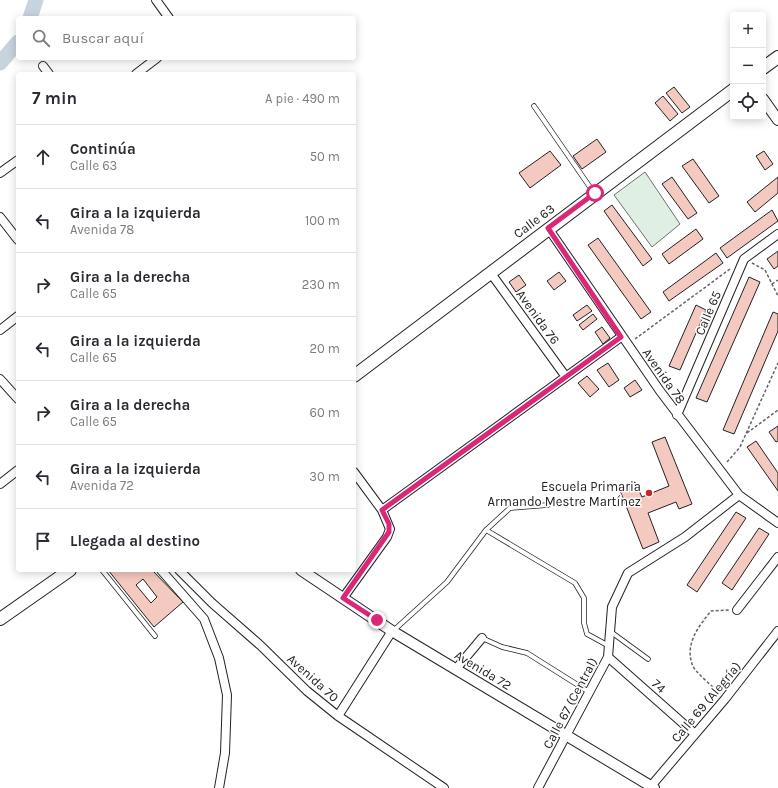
<!DOCTYPE html>
<html lang="es">
<meta charset="utf-8">
<style>
body{margin:0;font-family:Karla,sans-serif;background:#f2f2f3;color:#2b2b33}
.controls{position:absolute;right:12px;top:12px;display:grid;overflow:hidden;border-radius:4px;box-shadow:0 2px 10px #0003}
.controls button{width:36px;height:36px;display:grid;place-items:center;padding:0;border:0;border-bottom:1px solid #e1e1e2;background:#fff;color:#2b2b33;font:20px sans-serif}
.stop{position:absolute;width:12px;height:12px;margin:-9px;border:3px solid #db2777;border-radius:50%;background:#fff}
.stop.end{background:#db2777;border-color:#fff;box-shadow:0 1px 4px #0008}
.list{margin:0;padding:0;list-style:none}
h2{display:flex;justify-content:space-between;align-items:center;height:52px;margin:0;padding:0 16px;font-size:17px}
h2 small{font-size:13px;font-weight:400;color:#7c7c81}
.list li{display:grid;grid-template-columns:26px 1fr auto;gap:12px;align-items:center;box-sizing:border-box;height:64px;padding:0 16px;border-top:1px solid #e1e1e2}
.list b{display:block;font-size:15px;white-space:nowrap}
.list p{margin:0;font-size:13px;white-space:nowrap;color:#7c7c81}
.list em{font-size:13px;font-style:normal;color:#7c7c81}
.icon{flex:none;width:22px;height:22px;fill:none;stroke:currentColor;stroke-width:2;stroke-linecap:round;stroke-linejoin:round}
.map{position:relative;flex:none;width:778px;height:788px;overflow:hidden}
.search{position:absolute;background:#fff;box-shadow:0 2px 10px #0003;left:16px;top:16px;width:340px;height:44px;display:flex;align-items:center;gap:10px;box-sizing:border-box;padding:0 14px;border-radius:4px;color:#7c7c81;font-size:15px}
.panel{position:absolute;background:#fff;box-shadow:0 2px 10px #0003;left:16px;top:72px;width:340px;height:500px;border-radius:4px}
.map>svg:first-child{display:block}
</style>
<div class="map">
<svg width="778" height="788" viewBox="0 0 778 788">
<rect width="100%" height="100%" fill="#fff"/>
<path fill="#e0efe3" stroke="#6f6f6f" d="M645,172l35,52 -28,23 -38,-52z"/>
<g fill="none" stroke-linecap="round" stroke-linejoin="round">
<path stroke="#c7d3dd" stroke-width="15" d="M30,18l6,-18
M0,63l18,-21"/>
</g>
<path fill="#f3c9c0" stroke="#222" fill-rule="evenodd" d="M674,87l16,20 -8,6 -16,-20z
M663,96l15,18 -8,7 -15,-18z
M597,139l9,13 -24,17 -9,-13z
M550,151l11,14 -31,23 -11,-15z
M764,151l9,13 -8,6 -9,-14z
M693,159l26,37 -10,7 -27,-37z
M672,177l25,36 -9,6 -26,-35z
M778,177v16l-23,19 -8,-10z
M612,205l40,54 -9,7 -39,-55z
M772,210l6,11 -51,37 -7,-10z
M696,229l7,10 -34,25 -7,-10z
M598,238l53,74 -10,7 -53,-74z
M778,251v15l-4,3 -7,-10z
M716,253l7,10 -54,38 -6,-9z
M559,272l7,9 -12,9 -7,-9z
M519,275l7,10 -10,7 -7,-10z
M749,277l11,5 -53,120 -11,-4z
M587,305l5,6 -15,10 -4,-6z
M696,305l10,5 -26,60 -11,-4z
M773,312l5,2v17l-44,103 -11,-4z
M593,314l4,5 -14,11 -4,-5z
M602,327l8,11 -7,6 -8,-12z
M608,363l11,17 -10,7 -12,-17z
M587,376l12,13 -9,8 -12,-14z
M635,380l7,10 -12,7 -6,-9z
M778,426v15l-2,1 -7,-10z
M665,437l27,67 -13,5 -3,-7 -28,11 11,29 -16,7 -24,-61 16,-6 7,15 27,-11 -17,-44z
M756,441l22,32v18l-31,-44z
M736,512l10,6 -49,74 -10,-7z
M759,528l10,6 -37,56 -10,-7z
M108,570h44l31,32 -29,25zM143,579l14,18 -6,6 -15,-18z"/>
<g fill="none" stroke-linecap="round" stroke-linejoin="round">
<g stroke="#222" stroke-width="5.5">
<path id="service" d="M534,106l60,87
M486,530l89,53 9,15v25l3,11 22,12
M102,570l53,66
M393,631l54,-49 39,-52 24,-22 38,-3
M611,632l37,27
M482,638l20,9 25,6 62,39"/>
</g>
<g stroke="#222" stroke-width="10">
<path id="minor" d="M156,0l13,18
M43,66l6,8
M136,74l21,-16
M0,173l18,-13
M0,217l18,23
M548,228l112,163 79,104 39,28
M490,272l76,105
M0,330l18,-14
M0,379l18,20
M677,415l67,-156 34,-25
M0,484l18,-14
M382,510l239,-173
M161,570l43,49 15,39 8,37 -2,58 -6,35
M179,570l33,33 48,42 47,46 31,25 106,72
M343,598l44,-61 3,-8 -8,-19 -28,-38
M737,610l41,-53
M608,657l87,77
M456,669l26,-31
M338,716l54,-85
M651,786l74,-87 53,-68
M538,788l70,-131 4,-50 16,-34 57,-36 54,-42"/>
</g>
<g stroke="#222" stroke-width="12">
<path id="tertiary" d="M763,99l15,21
M301,570l91,61 262,157"/>
</g>
<g stroke="#222" stroke-width="14">
<path id="primary" d="M763,68l15,-11
M354,376l379,-286
M0,619l70,-49"/>
</g>
<path stroke="#646464" stroke-width="1.5" stroke-dasharray="3 2" stroke-linecap="butt" d="M752,263l13,7 13,26
M772,284l6,-4
M635,339l95,-70
M747,433l31,-23
M727,462l13,-15 38,-84
M720,694c-6,-7 -26,-22 -28,-30 -7,-21 7,-38 19,-53l18,-1"/>
<use href="#service" stroke="#fff" stroke-width="4"/>
<use href="#minor" stroke="#fff" stroke-width="8"/>
<use href="#tertiary" stroke="#fff" stroke-width="10"/>
<use href="#primary" stroke="#fff" stroke-width="12"/>
</g>
<g fill="none" stroke-linecap="round" stroke-linejoin="round">
<path stroke="#db2777" stroke-width="5" d="M377,620l-34,-22 46,-66v-8l-7,-14 239,-173 -73,-109 47,-35"/>
</g>
<circle fill="#c62828" stroke="#fff" stroke-width="1.5" cx="649" cy="493" r="4"/>
<g text-anchor="middle" dominant-baseline="central" stroke-width="3" stroke-linejoin="round" paint-order="stroke">
<g font-size="13" fill="#222" stroke="#fff">
<text transform="translate(534 221) rotate(-37)">Calle 63</text>
<text transform="translate(708 313) rotate(-67)">Calle 65</text>
<text transform="translate(538 317) rotate(54)">Avenida 76</text>
<text transform="translate(664 376) rotate(55)">Avenida 78</text>
<text transform="translate(483 670) rotate(31)">Avenida 72</text>
<text transform="translate(313 678) rotate(42)">Avenida 70</text>
<text transform="translate(659 686) rotate(42)">74</text>
<text transform="translate(706 702) rotate(-50)">Calle 69 (Alegría)</text>
<text transform="translate(570 703) rotate(-62)">Calle 67 (Central)</text>
</g>
<g font-size="13" fill="#222" stroke="#fff" text-anchor="end">
<text x="641" y="486">Escuela Primaria<tspan x="641" dy="15">Armando Mestre Martínez</tspan></text>
</g>
</g>
</svg>
<div class="controls">
<button>+</button>
<button>−</button>
<button><svg class="icon" aria-label="locate" viewBox="0 0 24 24"><circle cx="12" cy="12" r="6"/><path d="M12 2v4M12 18v4M2 12h4M18 12h4"/></svg></button>
</div>
<div class="stop" style="left:595px;top:193px"></div>
<div class="stop end" style="left:377px;top:620px"></div>
<div class="search"><svg class="icon" aria-label="search" viewBox="0 0 24 24"><circle cx="10" cy="10" r="6"/><path d="M15 15l6 6"/></svg>Buscar aquí</div>
<section class="panel">
<h2>7 min<small>A pie · 490 m</small></h2>
<ul class="list">
<li><svg class="icon" aria-label="ahead" viewBox="0 0 24 24"><path d="M12 20V5M6 11l6-6 6 6"/></svg><div><b>Continúa</b><p>Calle 63</p></div><em>50 m</em></li>
<li><svg class="icon" aria-label="left" viewBox="0 0 24 24"><path d="M17 20v-9H6M10 6l-5 5 5 5"/></svg><div><b>Gira a la izquierda</b><p>Avenida 78</p></div><em>100 m</em></li>
<li><svg class="icon" aria-label="right" viewBox="0 0 24 24"><path d="M7 20v-9h11M14 6l5 5-5 5"/></svg><div><b>Gira a la derecha</b><p>Calle 65</p></div><em>230 m</em></li>
<li><svg class="icon" aria-label="left" viewBox="0 0 24 24"><path d="M17 20v-9H6M10 6l-5 5 5 5"/></svg><div><b>Gira a la izquierda</b><p>Calle 65</p></div><em>20 m</em></li>
<li><svg class="icon" aria-label="right" viewBox="0 0 24 24"><path d="M7 20v-9h11M14 6l5 5-5 5"/></svg><div><b>Gira a la derecha</b><p>Calle 65</p></div><em>60 m</em></li>
<li><svg class="icon" aria-label="left" viewBox="0 0 24 24"><path d="M17 20v-9H6M10 6l-5 5 5 5"/></svg><div><b>Gira a la izquierda</b><p>Avenida 72</p></div><em>30 m</em></li>
<li><svg class="icon" aria-label="arrive" viewBox="0 0 24 24"><path d="M6 21V4h12l-3 4 3 4H6"/></svg><div><b>Llegada al destino</b></div></li>
</ul>
</section>
</div>
